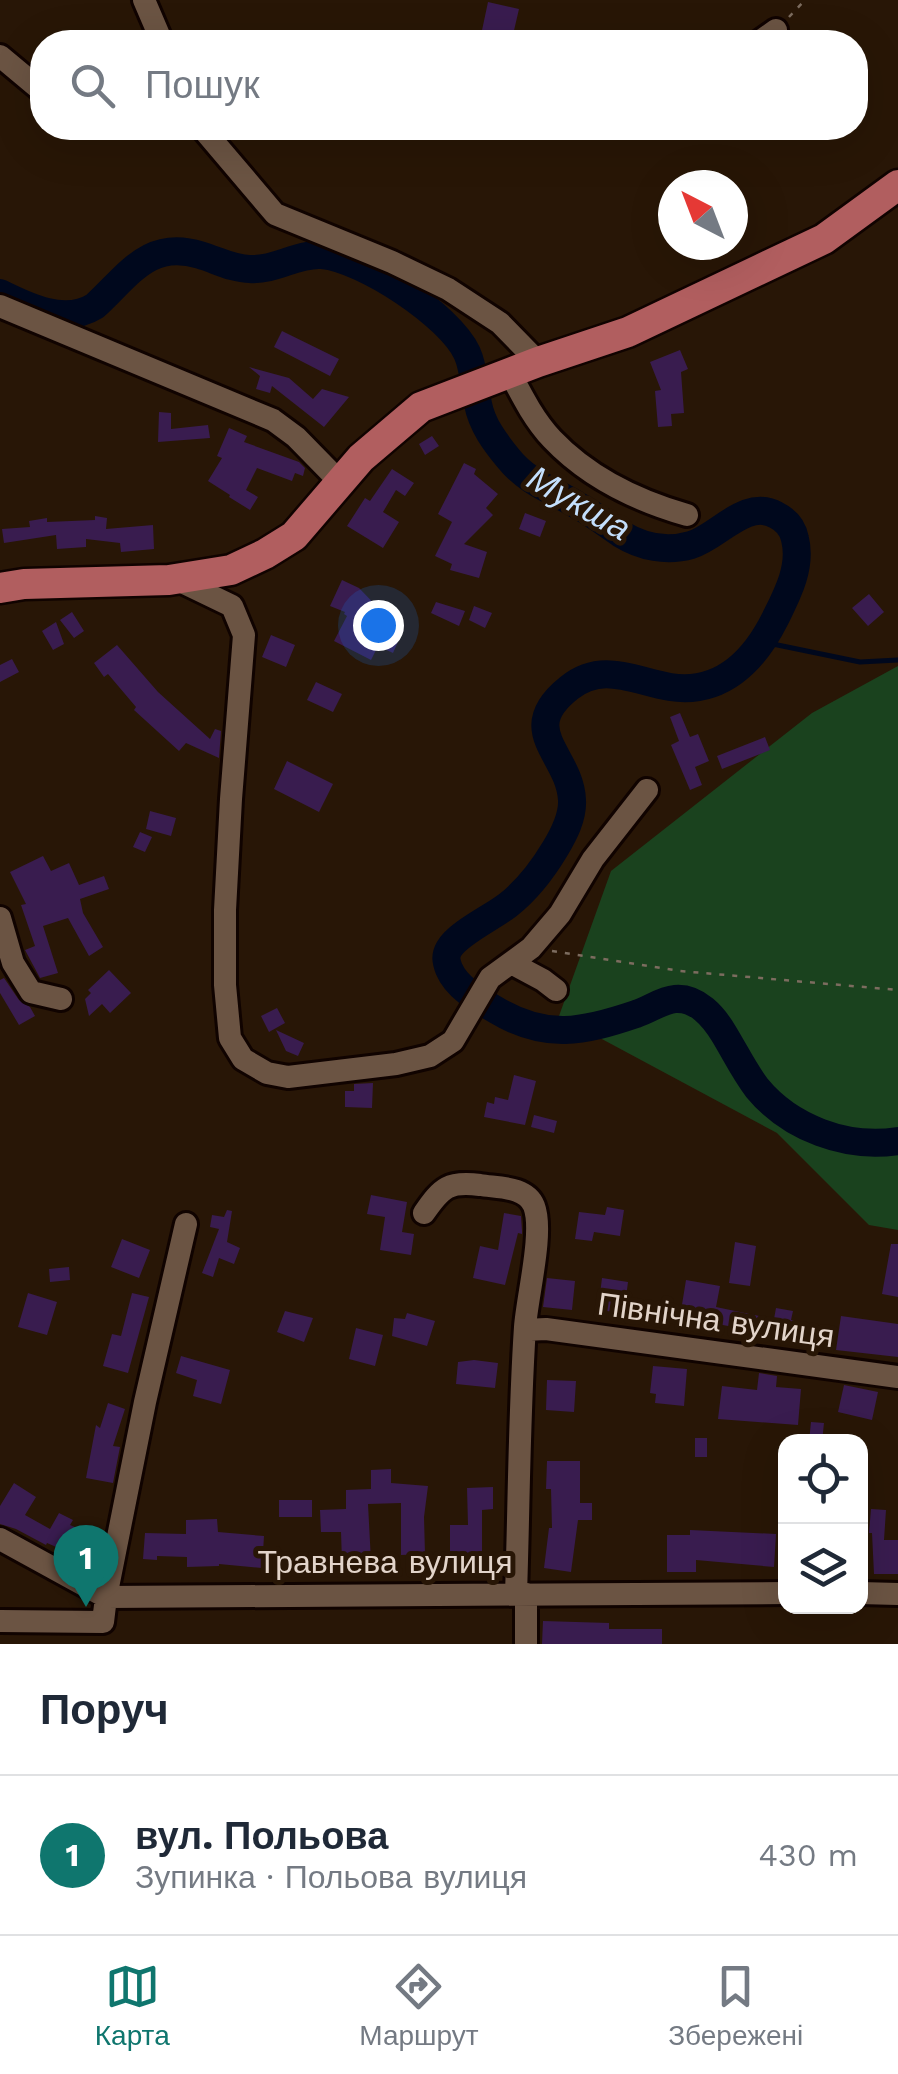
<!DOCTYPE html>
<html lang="uk">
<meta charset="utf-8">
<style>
body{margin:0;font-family:"Work Sans",sans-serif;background:#f6f6f7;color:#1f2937}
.controls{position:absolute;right:30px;bottom:30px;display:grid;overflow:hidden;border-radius:20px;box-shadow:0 10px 40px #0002}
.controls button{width:90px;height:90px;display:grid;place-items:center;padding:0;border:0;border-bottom:2px solid #e0e1e3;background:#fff;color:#1f2937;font:50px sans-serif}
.compass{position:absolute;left:658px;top:170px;width:90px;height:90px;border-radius:50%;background:#fff;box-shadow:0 10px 40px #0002;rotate:318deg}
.you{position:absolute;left:378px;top:625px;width:35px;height:35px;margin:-25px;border:8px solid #fff;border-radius:50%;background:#1a73e8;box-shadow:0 0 0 15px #1a73e833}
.badge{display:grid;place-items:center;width:65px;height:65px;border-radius:50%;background:#0f766e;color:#fff;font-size:32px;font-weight:700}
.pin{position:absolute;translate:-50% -82px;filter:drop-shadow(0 2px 5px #0008)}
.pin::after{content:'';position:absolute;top:52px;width:35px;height:30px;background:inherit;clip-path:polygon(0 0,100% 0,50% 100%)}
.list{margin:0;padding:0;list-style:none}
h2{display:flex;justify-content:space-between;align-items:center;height:130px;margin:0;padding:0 40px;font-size:42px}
h2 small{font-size:32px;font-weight:400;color:#747a83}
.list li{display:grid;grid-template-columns:65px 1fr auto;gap:30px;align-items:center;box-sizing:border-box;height:160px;padding:0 40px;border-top:2px solid #e0e1e3}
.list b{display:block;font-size:38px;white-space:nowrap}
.list p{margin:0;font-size:32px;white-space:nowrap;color:#747a83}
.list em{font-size:32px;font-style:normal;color:#747a83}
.icon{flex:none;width:55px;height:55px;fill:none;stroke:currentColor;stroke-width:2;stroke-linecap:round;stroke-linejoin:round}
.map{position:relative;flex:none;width:898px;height:1644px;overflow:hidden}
.search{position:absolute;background:#fff;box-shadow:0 10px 40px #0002;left:30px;right:30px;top:30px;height:110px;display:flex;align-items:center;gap:25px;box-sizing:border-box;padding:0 35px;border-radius:40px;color:#747a83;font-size:38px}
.sheet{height:290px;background:#fff}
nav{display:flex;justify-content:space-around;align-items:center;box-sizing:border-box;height:140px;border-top:2px solid #e0e1e3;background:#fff;font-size:28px;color:#747a83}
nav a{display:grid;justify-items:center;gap:5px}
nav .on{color:#0f766e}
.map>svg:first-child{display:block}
</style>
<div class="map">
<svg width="898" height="1644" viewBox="0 0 898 1644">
<rect width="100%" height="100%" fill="#281606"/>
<path fill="#1a421e" d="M898,666v564l-29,-5 -92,-92 -218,-117 52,-145 201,-158z"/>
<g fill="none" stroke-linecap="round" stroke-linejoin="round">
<path stroke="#00081d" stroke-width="5" d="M763,642l97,20 38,-2"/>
<path stroke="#00081d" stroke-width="28" d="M0,293c28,14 65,32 95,13 34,-31 54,-67 105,-51 17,5 33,14 50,14 25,2 47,-16 72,-14 42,4 127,60 145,98 7,15 7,34 11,51 4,21 17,38 30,54 19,24 44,32 69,47 15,8 29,19 44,29 21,13 46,18 70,11 27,-8 55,-47 85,-30 10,5 17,13 19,24 7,28 -8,56 -20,80 -21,42 -54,76 -105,68 -36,-6 -68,-26 -101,1 -54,43 1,66 3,112 1,17 -8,34 -17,49 -12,20 -28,41 -47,56 -15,12 -50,28 -59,44 -4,7 -3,12 0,20 8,19 30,31 47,41 50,30 87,22 140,4 13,-4 26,-14 39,-15 22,-2 39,18 49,35 11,18 20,37 33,54 33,40 89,61 141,53"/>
</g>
<path fill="#391c4f" d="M488,2l31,7 -7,30 -31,-4z
M282,331l57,28 -9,17 -56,-29z
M680,350l8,19 -7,3 3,41 -13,1 1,12 -14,1 -3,-36 6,-1 -11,-28z
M249,367l40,11 24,21 9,-10 27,8 -25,30 -52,-41 -2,7 -14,-4 4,-13z
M159,412l12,1v16l37,-4 2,13 -52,4z
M229,428l18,8 -3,6 55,20 6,6 -2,8 -8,-3 -3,8 -35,-13 -11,22 12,7 -8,13 -21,-13 1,-2 -22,-14 14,-23 -5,-2z
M432,436l7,10 -14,9 -6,-11z
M464,463l12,6 -2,5 24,20 -12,14 7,7 -29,29 23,8 -8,26 -29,-8 2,-6 -17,-8 17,-34 -14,-8z
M392,469l22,14 -9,13 -9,-6 -13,22 16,10 -16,26 -36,-22 18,-28 5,3z
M525,513l21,8 -6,16 -21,-8z
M95,516l12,2 -1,11 47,-4 1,24 -33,3 -1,-9 -34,-4v8l-29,2 -1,-14 -52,8 -2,-14 28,-2 -1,-6 18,-3v4l48,-2z
M342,580l17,8 34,35 -6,6 14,6 -8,18 -15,-7 -7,14 -37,-19 13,-25 -3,-2 1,-2 -15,-6z
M869,594l15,18 -16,14 -16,-18z
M436,602l29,9 -6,15 -28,-13z
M474,606l18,7 -7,15 -16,-8z
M72,612l12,19 -10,7 -14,-18z
M56,622l8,22 -11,6 -11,-19z
M271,635l24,10 -9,22 -24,-10z
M117,645l41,47 52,47 5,-10 6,2 -2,27 -33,-15 -7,8 -45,-41 2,-3 -28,-33 -4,3 -10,-14z
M12,659l7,13 -19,10v-17z
M316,682l26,12 -9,18 -26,-12z
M680,713l10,24 8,-3 11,27 -14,6 7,18 -12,5 -19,-45 8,-4 -9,-24z
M765,737l5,13 -48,19 -5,-13z
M287,761l46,23 -14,28 -45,-23z
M150,811l26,7 -5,18 -25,-7z
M140,832l12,5 -7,15 -12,-5z
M43,856l8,15 18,-8 10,22 25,-9 5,13 -29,10 3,14 20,34 -14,9 -21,-38 -25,8 15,47 -18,5 -15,-28 10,-4 -14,-41 5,-1 -16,-32z
M109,970l22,23 -21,20 -8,-9 -13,12 -4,-17 6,-6 -3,-3z
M4,978l15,22 11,7 5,9 -16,9 -19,-32v-13z
M277,1008l8,15 -16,9 -8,-16z
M276,1030l28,13 -6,13 -12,-5z
M514,1075l22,6 -11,44 -41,-8 3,-15 7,2 1,-7 13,3z
M373,1083l-1,25 -27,-1v-16h9v-7z
M534,1115l23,6 -3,12 -23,-6z
M371,1195l36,7 -5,30 12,2 -3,21 -31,-5 5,-33 -18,-3z
M607,1207l17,3 -4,26 -26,-4 -2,9 -17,-2 4,-27 26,3z
M227,1210l5,1 -5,31 13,6 -6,16 -15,-6 -6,19 -11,-4 17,-44 -9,-2 2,-12 12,2z
M504,1213l17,3 1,15v3l-4,-1 -13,52 -32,-7 7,-32 18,4z
M122,1239l28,11 -11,28 -28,-11z
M735,1242l21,4 -6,40 -21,-3z
M891,1244h7v53l-16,-3z
M69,1267l1,13 -20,2 -1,-13z
M547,1278l28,3 -3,29 -29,-3z
M602,1278l26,4 -4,31 -26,-3z
M686,1280l34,6 -4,21 58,12 2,-11 17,3 -2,9 12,2 -5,23 -44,-9 1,-5 -75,-14z
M28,1293l29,9 -10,33 -29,-8z
M132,1293l17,4 -21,76 -25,-7 9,-32 9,2z
M285,1311l28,7 -9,24 -27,-10z
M407,1313l28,8 -8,25 -35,-10 2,-18 11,1z
M841,1316l57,8v33l-62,-7z
M356,1328l27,7 -8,31 -26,-7z
M181,1356l49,14 -9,34 -28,-8 4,-16 -21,-7z
M474,1360l24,3 -3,25 -39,-4 2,-22z
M653,1366l34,3 -3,37 -29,-3 1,-9 -6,-1z
M759,1373l18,3 -1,11 25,2 -3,36 -80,-6 4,-33 35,4z
M547,1380l29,1 -2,31 -28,-2z
M844,1385l34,7 -6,28 -34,-8z
M108,1403l17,6 -12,37 7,1 -7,36 -27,-5 10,-53 4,3z
M811,1422l13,1 -2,19h-13z
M695,1438h12v19h-12z
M547,1461h33v42h12v17h-14l-7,52 -27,-4 5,-40h3l-1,-39h-5z
M391,1469v14l37,3 -4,31 1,37 -24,1v-52l-33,1 3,57 -29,1 -1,-30h-20l-1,-22 26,-1v-19l25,-1v-19z
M14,1483l22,14 -11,18 25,14 9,-16 14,7 -3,5 24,10 -10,24 -37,-16 -1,2 -30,-16 -16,-5v-18z
M493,1487v22l-11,1v54h-32v-39h18l-1,-37z
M279,1500h33v17h-33z
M871,1509l15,1 -2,30h14v34h-24l-2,-41h-3z
M217,1519l1,13 46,4 -2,32 -43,-4v2l-32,1v-10l-30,-1v4l-14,-1 2,-26 41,1v-14z
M690,1530l86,4 -2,33 -78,-7v12h-29v-37h23z
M543,1621l66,2v6h53v15h-120z"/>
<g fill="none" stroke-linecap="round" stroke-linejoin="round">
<g stroke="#100300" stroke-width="28">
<path id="minor" d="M144,0l18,42
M759,42l17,-12
M0,56l42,35
M202,128l73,86 117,48 56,27 52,34 38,39
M0,306l273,114 23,17 44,45
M510,373c12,23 24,47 42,66 36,38 86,62 135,76
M176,579l56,27 12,29 -13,164 -6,111v75l5,53 13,21 24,14 21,4 108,-13 34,-8 23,-15 37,-63 41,-30 29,-34 33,-55 54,-69
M0,918l13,45 18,29 30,7
M511,963l32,17 13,10
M424,1213c18,-26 25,-32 56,-28 18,3 46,1 54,21 10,26 -7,91 -9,121 -6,89 -6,178 -9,267
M525,1330l21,-1 352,48
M0,1539l106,58 680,-4
M860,1593l38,1
M0,1621l103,1 3,-25 39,-195 41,-178
M526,1644v-50"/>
</g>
<g stroke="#100300" stroke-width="35">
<path id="major" d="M0,588l24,-4 145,-4 62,-10 34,-16 29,-18 67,-78 60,-51 117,-45 90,-30 196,-93 74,-54"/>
</g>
<path stroke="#7c6c5f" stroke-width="2.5" stroke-dasharray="5 8" stroke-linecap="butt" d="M789,17l16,-17
M552,951l128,20 218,19"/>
<use href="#minor" stroke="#6b5443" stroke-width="22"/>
<use href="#major" stroke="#b15e5f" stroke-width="30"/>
</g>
<g text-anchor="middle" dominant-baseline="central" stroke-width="10" stroke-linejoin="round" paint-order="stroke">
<g font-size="32" fill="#e2d4ca" stroke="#281606">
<text transform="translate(716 1320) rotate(8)">Північна вулиця</text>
<text x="385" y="1562">Травнева вулиця</text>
</g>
<g font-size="35" font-style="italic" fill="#c4dffc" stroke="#281606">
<text transform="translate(579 503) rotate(30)">Мукша</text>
</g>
</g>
</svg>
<div class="controls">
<button><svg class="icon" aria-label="locate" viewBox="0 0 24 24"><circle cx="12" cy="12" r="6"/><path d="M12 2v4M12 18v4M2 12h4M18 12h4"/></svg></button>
<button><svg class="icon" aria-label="layers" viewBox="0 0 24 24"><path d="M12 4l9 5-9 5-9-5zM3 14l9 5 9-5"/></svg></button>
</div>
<svg class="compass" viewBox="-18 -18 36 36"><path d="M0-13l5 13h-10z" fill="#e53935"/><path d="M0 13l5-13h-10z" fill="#747a83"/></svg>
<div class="you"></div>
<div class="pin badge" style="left:86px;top:1607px">1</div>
<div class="search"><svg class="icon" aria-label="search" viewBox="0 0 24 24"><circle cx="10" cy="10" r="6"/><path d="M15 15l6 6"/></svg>Пошук</div>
</div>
<section class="sheet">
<h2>Поруч<small></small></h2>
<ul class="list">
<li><span class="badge">1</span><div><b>вул. Польова</b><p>Зупинка · Польова вулиця</p></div><em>430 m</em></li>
</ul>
</section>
<nav>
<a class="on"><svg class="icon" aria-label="map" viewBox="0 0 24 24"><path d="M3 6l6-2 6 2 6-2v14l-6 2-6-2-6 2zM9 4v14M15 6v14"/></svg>Карта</a>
<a><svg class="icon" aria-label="directions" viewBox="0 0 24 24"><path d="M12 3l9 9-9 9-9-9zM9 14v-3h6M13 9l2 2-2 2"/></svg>Маршрут</a>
<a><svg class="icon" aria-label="saved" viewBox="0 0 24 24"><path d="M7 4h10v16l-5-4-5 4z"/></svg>Збережені</a>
</nav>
